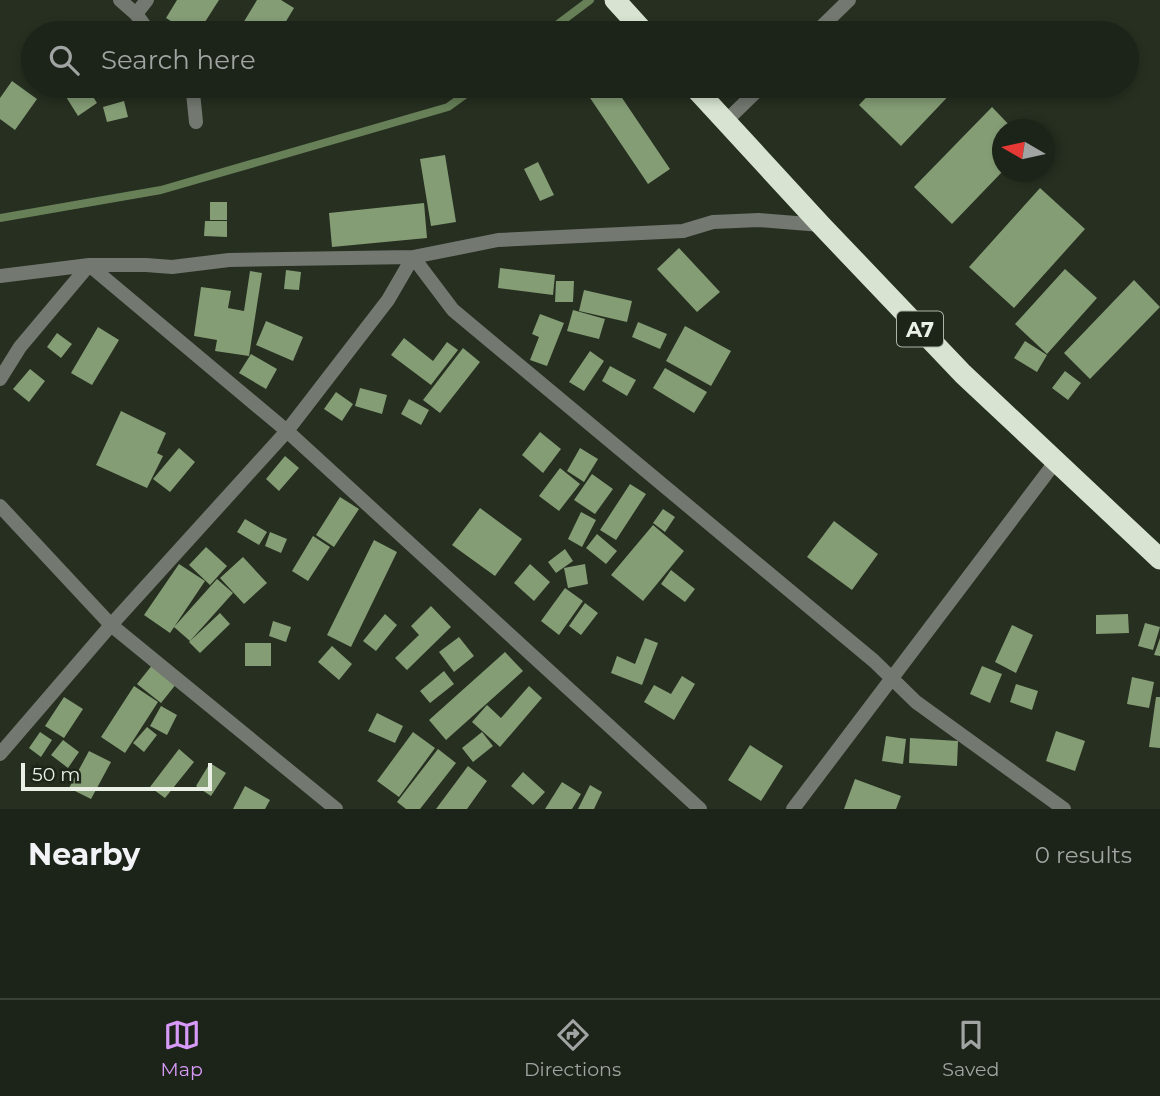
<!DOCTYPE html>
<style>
body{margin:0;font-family:Montserrat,sans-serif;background:#252b21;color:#f1f3f6}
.compass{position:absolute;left:992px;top:119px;width:63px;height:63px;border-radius:50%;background:#1c2318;box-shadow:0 4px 10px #0003;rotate:279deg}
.scale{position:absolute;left:21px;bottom:18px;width:191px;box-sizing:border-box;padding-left:7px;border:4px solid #eaf0e6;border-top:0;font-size:19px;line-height:24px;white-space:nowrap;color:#eaf0e6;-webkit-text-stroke:5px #1c2517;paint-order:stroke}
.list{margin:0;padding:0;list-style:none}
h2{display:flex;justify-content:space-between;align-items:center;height:91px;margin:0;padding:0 28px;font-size:30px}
h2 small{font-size:23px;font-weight:400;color:#a0a4a2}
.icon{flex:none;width:38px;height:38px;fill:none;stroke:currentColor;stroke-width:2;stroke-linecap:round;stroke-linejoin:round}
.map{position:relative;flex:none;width:1160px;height:809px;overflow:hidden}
.search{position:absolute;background:#1c2318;box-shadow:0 4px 10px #0003;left:21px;right:21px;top:21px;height:77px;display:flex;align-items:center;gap:18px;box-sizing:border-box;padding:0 24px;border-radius:38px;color:#a0a4a2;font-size:26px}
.sheet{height:189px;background:#1c2318}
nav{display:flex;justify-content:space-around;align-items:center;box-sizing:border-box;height:98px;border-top:2px solid #3a4037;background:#1c2318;font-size:19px;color:#a0a4a2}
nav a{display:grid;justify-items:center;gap:4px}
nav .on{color:#d89af8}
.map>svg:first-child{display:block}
</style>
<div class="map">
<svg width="1160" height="809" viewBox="0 0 1160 809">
<rect width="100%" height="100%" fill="#262f20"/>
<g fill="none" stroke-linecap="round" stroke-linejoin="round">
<path stroke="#678058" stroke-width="8" d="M546,33l44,-33
M0,218l161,-28 287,-83 29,-21"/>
</g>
<path fill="#849d75" d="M177,0h42l-21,33h-8l-24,-15z
M257,0h24l13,8 -15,25h-42z
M12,81l25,18 -22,31 -15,-11v-21z
M72,86h14l11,17 -19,13 -15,-24z
M582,86h32l56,83 -22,15z
M877,86h81l-57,60 -42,-41z
M124,101l4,16 -21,5 -4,-15z
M992,107l22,23h-12v42l-50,52 -38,-37z
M445,155l11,67 -25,4 -11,-67z
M538,162l16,33 -14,6 -16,-32z
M1040,188l45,41 -71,79 -45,-41z
M210,202h17v18h-17z
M424,203l3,35 -95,9 -3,-34z
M205,221h22v16l-23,-1z
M679,248l41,44 -23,20 -40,-43z
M500,268l55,7 -2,20 -55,-7z
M1065,269l32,29 -50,56 -32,-30z
M286,270l15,2 -2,18 -15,-1z
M250,271l12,2 -13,83 -34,-5 2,-11 -23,-4 7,-49 30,4 -3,17 16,3z
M1134,280l26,27 -70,72 -26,-26z
M556,281h18l-1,21h-18z
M584,290l48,11 -5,21 -48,-11z
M573,310l32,9 -6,20 -32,-8z
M540,314l24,9 -17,43 -17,-6 9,-23 -7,-3z
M266,321l37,16 -10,24 -37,-16z
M638,322l29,12 -7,15 -28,-12z
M685,326l46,25 -20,35 -45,-25z
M98,327l21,13 -27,45 -21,-12z
M57,333l15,11 -11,14 -14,-11z
M404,338l29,23 14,-19 11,8 -27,35 -40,-30z
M1025,341l22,14 -10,17 -23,-14z
M463,348l17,14 -40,51 -17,-13z
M590,351l14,10 -20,30 -15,-9z
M251,354l26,15 -11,20 -27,-16z
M610,366l26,14 -9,16 -25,-15z
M665,368l42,24 -13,21 -41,-25z
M30,369l15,12 -16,21 -16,-13z
M1065,371l16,12 -13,17 -16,-12z
M360,388l27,7 -5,19 -27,-8z
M336,392l17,12 -11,17 -18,-12z
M409,399l20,11 -8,15 -20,-11z
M121,411l45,22 -9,20 6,3 -16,32 -51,-23z
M540,432l21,17 -18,24 -21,-18z
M179,448l16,14 -25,30 -17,-13z
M580,448l18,11 -14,23 -17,-11z
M285,456l14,12 -20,23 -13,-12z
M560,468l20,16 -21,27 -20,-15z
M592,474l21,15 -18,25 -21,-14z
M630,484l16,10 -30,46 -16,-10z
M340,497l19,12 -25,38 -18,-12z
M480,508l42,31 -27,37 -43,-31z
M663,509l12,8 -10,15 -12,-9z
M581,512l15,8 -14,27 -14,-8z
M245,519l22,13 -8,13 -22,-13z
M834,521l44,33 -26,36 -45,-33z
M653,525l31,26 -41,50 -32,-26z
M270,532l17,7 -6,14 -16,-7z
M597,534l20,17 -11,13 -20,-16z
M313,536l17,11 -22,34 -16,-10z
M374,540l23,12 -46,95 -24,-12z
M206,547l21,19 -17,19 -21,-20z
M565,549l8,12 -17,12 -8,-11z
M243,557l24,26 -23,21 -24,-26z
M179,564l26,17 -35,52 -26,-18z
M530,564l20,18 -16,19 -20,-18z
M585,564l3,20 -20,4 -4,-20z
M671,570l24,19 -10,13 -24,-18z
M217,579l16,14 -43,48 -16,-14z
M565,588l18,13 -24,34 -18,-14z
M585,603l13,10 -17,22 -12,-9z
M431,606l20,21 -44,43 -12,-12 24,-23 -8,-9z
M220,613l10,11 -30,29 -11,-11z
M385,614l12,11 -21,26 -13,-10z
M1128,614l1,19 -33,1v-19z
M273,621l18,6 -5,15 -17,-6z
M1145,623l15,4 -7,23 -15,-4z
M1012,625l21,10 -17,38 -21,-11z
M459,637l15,19 -20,16 -15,-20z
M645,638l13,5 -16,42 -31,-12 6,-17 18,8z
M1160,638v18l-6,-1z
M245,643h26v23h-26z
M332,646l20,18 -13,16 -21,-18z
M505,652l18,19 -77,69 -17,-20z
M153,664l24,19 -16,20 -24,-19z
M982,666l20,8 -12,29 -20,-9z
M444,671l10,13 -24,19 -10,-12z
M682,676l13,8 -21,36 -30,-18 10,-17 17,9z
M1132,677l22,5 -5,26 -22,-4z
M1016,684l22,7 -6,19 -22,-8z
M134,686l24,16 -33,51 -24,-16z
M529,686l13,12 -42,49 -28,-25 15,-17 14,13z
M64,697l19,12 -19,29 -19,-12z
M1156,697h4v51l-11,-1z
M161,706l16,9 -10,20 -17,-9z
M377,713l26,13 -8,17 -27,-12z
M147,727l10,8 -13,17 -11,-9z
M1056,731l29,10 -10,30 -29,-10z
M40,732l12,8 -11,17 -12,-9z
M413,732l22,16 -36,49 -22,-16z
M482,732l11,14 -20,16 -11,-14z
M886,736l20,3 -3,25 -21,-3z
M910,738l48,3 -1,25 -48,-3z
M63,740l16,12 -11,16 -17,-13z
M750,745l33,21 -22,35 -33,-21z
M179,749l15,13 -29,36 -15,-11z
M438,749l18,14 -36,46h-14l-9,-7z
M89,751l22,11 -20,37 -22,-11z
M210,763l16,10 -15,23 -15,-10z
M468,766l19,15 -20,28h-31z
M523,772l22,20 -12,13 -22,-19z
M855,779l46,17 -5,13h-52z
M562,782l19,12 -9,15h-27z
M590,785l12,7 -8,17h-16z
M245,786l25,14 -5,9h-32z"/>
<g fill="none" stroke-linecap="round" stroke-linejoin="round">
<path stroke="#737871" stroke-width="14" d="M120,0l16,14 14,19
M136,14l11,-14
M815,33l34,-33
M188,86l5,7 3,29
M726,121l36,-35
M413,257l40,53 421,351 42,41 148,107
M89,265l198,166 413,378
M0,276l89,-11h57l26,2 57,-7 184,-3 85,-17 185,-9 30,-9 46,-2 62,5
M0,379l20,-32 69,-82
M0,506l111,119 225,184
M0,754l111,-129 176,-194 101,-131 25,-43
M793,809l263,-348"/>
<path stroke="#d8e4d1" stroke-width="21" d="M615,0l30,33
M693,86l128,139 142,149 197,185"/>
</g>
<g text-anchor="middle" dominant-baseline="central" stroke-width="7" stroke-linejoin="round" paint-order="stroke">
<rect fill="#1c2517" stroke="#acb3a8" stroke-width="2" x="897" y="311.5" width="46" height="35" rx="5"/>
<g font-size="21" font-weight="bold" fill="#eaf0e6">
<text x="920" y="329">A7</text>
</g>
</g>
</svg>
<svg class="compass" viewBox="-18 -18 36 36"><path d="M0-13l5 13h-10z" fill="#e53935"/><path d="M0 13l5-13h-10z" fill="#a0a4a2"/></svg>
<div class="scale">50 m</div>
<div class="search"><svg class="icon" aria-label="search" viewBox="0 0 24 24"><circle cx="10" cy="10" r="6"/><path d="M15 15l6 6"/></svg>Search here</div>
</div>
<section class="sheet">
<h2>Nearby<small>0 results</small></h2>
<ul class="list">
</ul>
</section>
<nav>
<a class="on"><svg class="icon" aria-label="map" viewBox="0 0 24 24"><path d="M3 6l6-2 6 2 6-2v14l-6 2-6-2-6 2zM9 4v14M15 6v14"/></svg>Map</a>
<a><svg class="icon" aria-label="directions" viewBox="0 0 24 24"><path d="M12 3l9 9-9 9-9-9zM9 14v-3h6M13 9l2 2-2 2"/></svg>Directions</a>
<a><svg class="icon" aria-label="saved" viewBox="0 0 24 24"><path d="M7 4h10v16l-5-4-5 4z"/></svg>Saved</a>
</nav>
